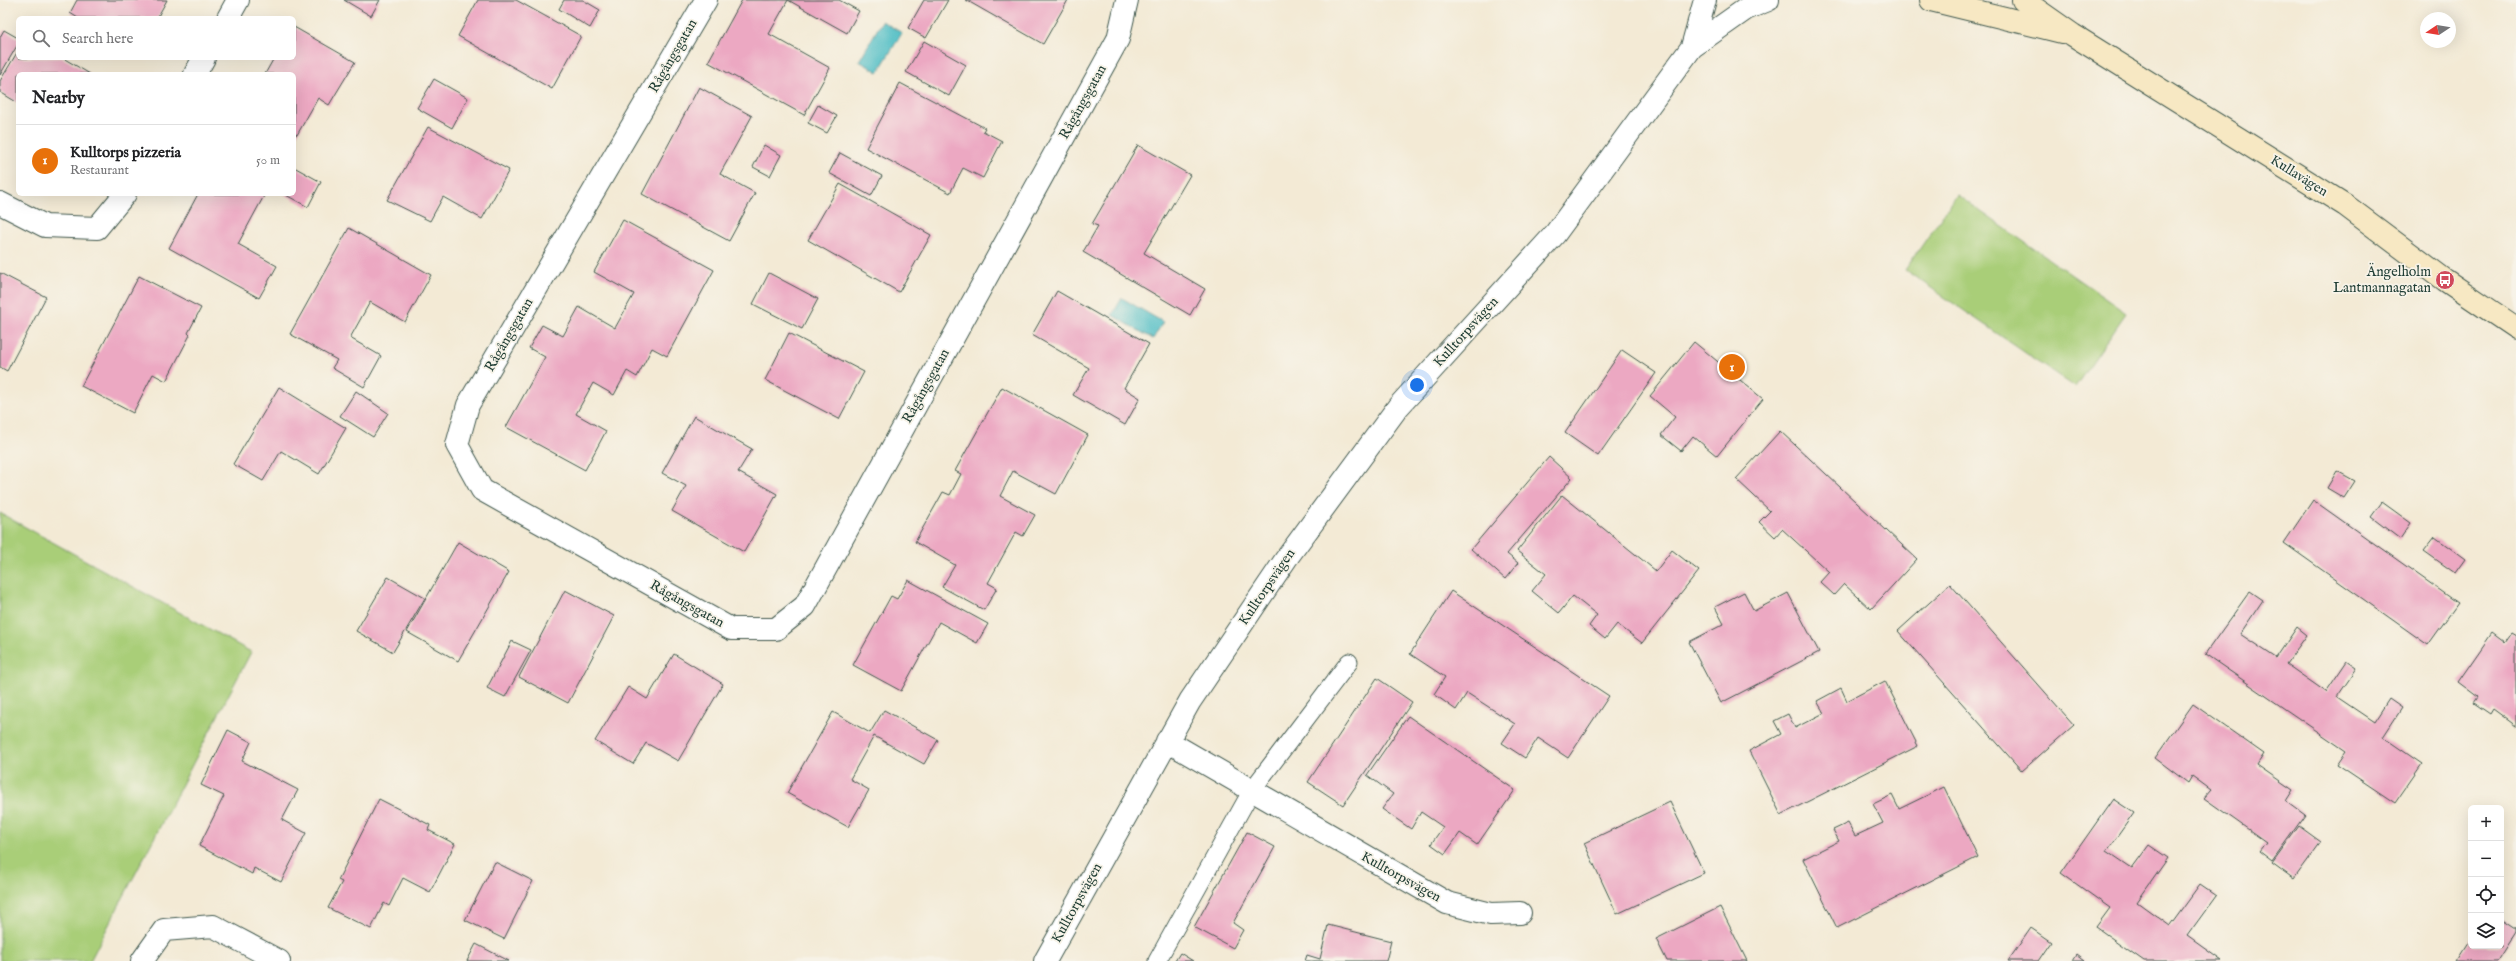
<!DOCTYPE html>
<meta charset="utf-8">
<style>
body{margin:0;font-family:"IM FELL English",serif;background:#f2f2f2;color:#202124}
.controls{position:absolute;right:12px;bottom:12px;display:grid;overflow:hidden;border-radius:6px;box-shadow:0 4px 16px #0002}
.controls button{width:36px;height:36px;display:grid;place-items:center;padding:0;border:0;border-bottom:1px solid #e0e0e0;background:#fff;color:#202124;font:20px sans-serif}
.compass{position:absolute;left:2420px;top:12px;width:36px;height:36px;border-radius:50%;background:#fff;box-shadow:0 4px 16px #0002;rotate:258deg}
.you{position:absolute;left:1417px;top:385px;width:14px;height:14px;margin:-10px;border:3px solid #fff;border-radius:50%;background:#1a73e8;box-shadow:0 0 0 6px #1a73e833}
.badge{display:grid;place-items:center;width:26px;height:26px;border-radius:50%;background:#ea580c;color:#fff;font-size:13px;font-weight:700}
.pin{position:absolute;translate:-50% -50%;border:2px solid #fff;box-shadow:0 1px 4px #0006}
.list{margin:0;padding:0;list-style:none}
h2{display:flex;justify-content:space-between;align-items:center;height:52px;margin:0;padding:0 16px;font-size:17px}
h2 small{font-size:13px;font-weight:400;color:#757577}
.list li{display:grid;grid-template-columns:26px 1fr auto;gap:12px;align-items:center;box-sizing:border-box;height:72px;padding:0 16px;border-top:1px solid #e0e0e0}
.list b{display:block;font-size:15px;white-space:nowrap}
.list p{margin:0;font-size:13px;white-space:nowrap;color:#757577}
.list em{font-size:13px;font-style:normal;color:#757577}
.icon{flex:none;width:22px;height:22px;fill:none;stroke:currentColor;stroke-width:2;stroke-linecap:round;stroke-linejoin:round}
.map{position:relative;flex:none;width:2516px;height:961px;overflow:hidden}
.search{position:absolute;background:#fff;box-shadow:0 4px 16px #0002;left:16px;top:16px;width:280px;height:44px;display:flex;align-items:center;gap:10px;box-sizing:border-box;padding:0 14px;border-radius:6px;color:#757577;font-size:15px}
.panel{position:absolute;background:#fff;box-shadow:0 4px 16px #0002;left:16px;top:72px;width:280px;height:124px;border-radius:6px}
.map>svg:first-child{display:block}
</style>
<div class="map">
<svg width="2516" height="961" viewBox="0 0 2516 961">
<rect width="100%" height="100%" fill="#f7f3e8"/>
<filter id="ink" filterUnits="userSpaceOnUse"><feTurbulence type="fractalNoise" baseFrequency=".025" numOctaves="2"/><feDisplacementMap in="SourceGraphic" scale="8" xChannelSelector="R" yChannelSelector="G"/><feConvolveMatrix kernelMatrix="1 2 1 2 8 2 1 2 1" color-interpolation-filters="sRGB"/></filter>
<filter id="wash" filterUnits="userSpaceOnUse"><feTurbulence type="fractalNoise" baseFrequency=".012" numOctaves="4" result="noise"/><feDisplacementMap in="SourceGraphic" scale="16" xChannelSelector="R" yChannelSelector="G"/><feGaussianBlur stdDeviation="0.9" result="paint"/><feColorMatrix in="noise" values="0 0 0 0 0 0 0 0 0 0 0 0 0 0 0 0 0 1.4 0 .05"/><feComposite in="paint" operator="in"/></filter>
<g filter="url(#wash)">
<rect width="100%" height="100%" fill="#f3ead5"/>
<path fill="#a9ce78" stroke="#648656" d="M1957,195l169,118 -51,74 -170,-117z
M0,513l251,139 -161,309h-90z"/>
<path fill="#4ebdc5" stroke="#367d7c" d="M882,21l20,12 -24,39 -19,-11z
M1122,298l41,24 -10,17 -41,-24z"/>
<g id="blocks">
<path fill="#eca8c2" d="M77,0h90l-10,18h-79l-8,-5z
M344,0h36l-9,16z
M478,0h38l65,36 -29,53 -94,-53z
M564,0h19l17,10 -10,18 -31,-19z
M742,0h46l-19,34 61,34 -26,47 -96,-53z
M788,0h51l20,11 -12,22z
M924,0h24l-22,38 -18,-10z
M966,0h102l-25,44z
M294,27l61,35 -26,43 -11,-7 -21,37 -3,-2v-59h-29l9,-16h20z
M4,30l14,8v6l-18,31v-38z
M924,41l42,24 -17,31 -43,-24z
M18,51v7h45l27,16h-72v29l-18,-11v-11z
M434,79l34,19 -16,30 -35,-20z
M900,83l85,45 -2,3 19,10 -19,37 -20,-10 -13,25 -84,-45z
M699,87l53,29 -32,58 35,19 -26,48 -87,-47z
M818,105l19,11 -10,17 -19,-10z
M428,127l81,43 -27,49 -39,-22 -13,24 -43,-21z
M764,145l17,10 -11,21 -17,-9z
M1138,145l52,30 -46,78 61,36 -15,26 -107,-63 15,-26 -6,-2z
M840,153l42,23 -11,20 -42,-23z
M294,167l27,15 -13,25 -24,-13h10z
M840,184l91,51 -32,57 -91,-52z
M198,194h67l-27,50 39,22 -18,32 -90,-50z
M623,220l91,50 -47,86 -15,-8 -15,29 -10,-6 -13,24 -21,-12 -17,31 30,17 -21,39 -79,-43 39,-70 -16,-9 13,-23 21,11 16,-29 36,21 19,-34 -40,-22z
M349,228l82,47 -26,47 -35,-20 -20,36 31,18 -17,31 -32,-19 5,-8 -47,-26z
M0,273l46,24 -39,74 -7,-4z
M769,273l49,26 -16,30 -49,-25z
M139,276l62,32 -13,25 2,2 -24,46 -13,-7 -20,39 -52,-27z
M1057,291l92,53 -25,44 16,10 -15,27 -52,-30 16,-27 -57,-33z
M789,333l75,39 -25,47 -74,-39z
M1694,342l69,57 -46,57 -24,-20 -12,15 -20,-16 14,-18 -25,-21z
M1622,350l34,23 -58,83 -33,-23z
M279,387l67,41 -27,46 -38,-23 -18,30 -30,-17z
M1002,387l86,48 -32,59 -43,-23 -13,25 35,19 -12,21 -7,-4 -28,51 9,5 -13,22 -42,-23 13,-22 -40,-23 28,-50 7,3 11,-21 -6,-3z
M356,391l32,22 -15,24 -33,-21z
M694,416l58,33 -14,23 39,22 -33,58 -72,-41 14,-25 -24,-13z
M1780,431l137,128 -46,50 -27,-25 -10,11 -14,-13 9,-10 -47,-43 -7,8 -16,-15 11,-11 -34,-32z
M1549,457l23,21 -65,76 11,9 -13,16 -34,-30z
M2337,471l18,10 -11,17 -17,-10z
M1562,495l94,76 16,-21 27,21 -57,72 -25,-19 -12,15 -16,-13 8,-11 -24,-19 -14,17 -27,-22 14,-17 -29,-23z
M2313,500l145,103 -30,42 -144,-102z
M2382,502l29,21 -11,16 -29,-22z
M2435,537l30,22 -10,14 -31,-22z
M458,542l51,30 -51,89 -51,-29z
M388,577l37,21 -32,54 -37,-21z
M908,580l80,44 -11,19 -38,-21 -38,69 -48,-26 38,-69 6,3z
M1950,584l124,141 -52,46 -124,-140z
M565,590l49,26 -46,87 -49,-26z
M1451,591l158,105 -41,62 -30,-20 -13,20 -23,-15 13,-19 -48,-31 -11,17 -22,-16 11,-17 -35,-23z
M2250,591l13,9 -23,34 36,24 21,-31 10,8 -21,29 40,28 21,-31 10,7 -20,29 37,25 15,-23 13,9 -19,29 39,27 -27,39 -58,-39 9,-13 -141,-97z
M1744,592l10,19 34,-18 31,59 -98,51 -32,-61 35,-18 -9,-17z
M2511,632l5,3v91l-23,-17 -3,5 -16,-11 4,-6 -20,-15 34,-49 12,9z
M512,641l19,9 -26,47 -18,-9z
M674,654l49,30 -45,77 -32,-18 -13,21 -38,-23 33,-54 19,12z
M1377,678l35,24 -69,103 -35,-23z
M1885,681l33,65 -137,69 -32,-64 32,-17 -7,-13 14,-7 7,14 29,-15 -7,-12 24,-13 6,13z
M2193,704l71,50 -7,11 36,25 -7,11 19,14 -33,46 -13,-10 7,-9 -62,-44 7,-8 -19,-14 -4,7 -33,-25z
M884,710l54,30 -14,24 -50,-28 -24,43 19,11 -21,37 -61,-34 46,-81 37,21z
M1408,716l107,74 -38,55 -17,-12 -15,21 -14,-10 12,-17 -22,-15 -10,17 -29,-20 11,-15 -26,-19z
M228,730l23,12 -9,19 56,29 -16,30 24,13 -25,49 -27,-14 -2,6 -53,-28 25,-50 -23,-11z
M1944,787l34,70 -141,71 -34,-69 36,-18 -6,-11 15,-7 7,13 28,-13 -10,-19 19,-9 7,14z
M379,799l51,26 -2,5 27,14 -25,48 -27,-14 -14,28 -5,-3 -13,26 -43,-21 14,-26 -4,-2z
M2113,799l21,14 -27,38 25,17 17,-23 19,13 -31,44 33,24 30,-41 16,11 -29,40 35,25h-78l-48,-34 14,-19 -49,-35z
M1670,802l34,71 -87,41 -33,-71z
M2299,826l22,16 -27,37 -22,-16z
M1247,832l28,15 -42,76 10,7 -10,18 -39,-21z
M495,862l38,19 -29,58 -39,-19z
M1720,907l27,54h-80l-11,-22z
M2501,918l15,10v3l-19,30h-40l14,-22v7h30z
M1328,925l63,16 -5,20h-81l2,-6 13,4z
M2031,928l20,14 -13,19h-30z
M476,944l33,17h-42z
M1180,953l13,8h-18z
M2076,955l8,6h-12z"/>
</g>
</g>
<g filter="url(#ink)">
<use href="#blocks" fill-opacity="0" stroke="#3f574c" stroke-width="1"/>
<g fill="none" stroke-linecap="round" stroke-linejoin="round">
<g stroke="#3f574c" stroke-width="19">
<path id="lane" d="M1157,961l95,-171 97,-128"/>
</g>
<g stroke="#3f574c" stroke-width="24">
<path id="street" d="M706,0l-238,405 -11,40 25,45 249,139h45l29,-23 313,-567 9,-39
M228,18l10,-18
M1692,47l13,-47
M195,74l9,-16
M0,203l45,23 52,2 28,-34
M1167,741l280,162 44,11 29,-1
M142,961l22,-31 49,-4 66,35
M1045,961l145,-260 96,-142 112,-152 157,-173 137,-187 54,-38 22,-9"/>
</g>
<g stroke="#3f574c" stroke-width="24">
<path id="secondary" d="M1931,0l131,32
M2023,0l50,35 272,170 100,75 71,48"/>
</g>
<use href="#lane" stroke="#fff" stroke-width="17"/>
<use href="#street" stroke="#fff" stroke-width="22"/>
<use href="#secondary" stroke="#f7e8c3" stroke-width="22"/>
</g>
</g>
<defs>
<g id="bus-disc" transform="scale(1)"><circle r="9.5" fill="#d1495b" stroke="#f7f3e8"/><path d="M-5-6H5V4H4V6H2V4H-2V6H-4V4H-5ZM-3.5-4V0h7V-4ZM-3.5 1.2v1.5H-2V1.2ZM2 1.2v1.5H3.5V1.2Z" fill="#fff"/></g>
</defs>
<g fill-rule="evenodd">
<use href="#bus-disc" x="2445" y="280"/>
</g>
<g text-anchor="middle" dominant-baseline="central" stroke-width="3.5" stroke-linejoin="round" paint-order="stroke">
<g font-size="14" fill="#1f3d34" stroke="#f7f3e8">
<text transform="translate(673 56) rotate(-60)">Rågångsgatan</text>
<text transform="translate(1083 102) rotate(-61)">Rågångsgatan</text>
<text transform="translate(2299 176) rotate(32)">Kullavägen</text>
<text transform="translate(1466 332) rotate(-48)">Kulltorpsvägen</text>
<text transform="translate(509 335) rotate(-60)">Rågångsgatan</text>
<text transform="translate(926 386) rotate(-61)">Rågångsgatan</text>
<text transform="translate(1267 587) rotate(-56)">Kulltorpsvägen</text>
<text transform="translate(687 604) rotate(29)">Rågångsgatan</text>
<text transform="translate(1401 877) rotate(29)">Kulltorpsvägen</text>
<text transform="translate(1077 903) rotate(-61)">Kulltorpsvägen</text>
</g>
<g font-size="14" fill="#1f3d34" stroke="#f7f3e8" text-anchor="end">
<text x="2431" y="272">Ängelholm<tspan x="2431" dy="16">Lantmannagatan</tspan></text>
</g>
</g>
</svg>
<div class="controls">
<button>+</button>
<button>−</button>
<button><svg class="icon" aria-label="locate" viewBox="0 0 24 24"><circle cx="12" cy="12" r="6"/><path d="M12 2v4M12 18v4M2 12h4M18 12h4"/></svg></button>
<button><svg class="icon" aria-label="layers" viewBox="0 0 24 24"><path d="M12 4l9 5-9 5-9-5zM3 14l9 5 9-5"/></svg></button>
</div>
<svg class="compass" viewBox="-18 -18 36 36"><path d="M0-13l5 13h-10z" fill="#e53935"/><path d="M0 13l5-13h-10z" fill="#757577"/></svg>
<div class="you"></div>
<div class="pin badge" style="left:1732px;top:367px;background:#e8710a">1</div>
<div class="search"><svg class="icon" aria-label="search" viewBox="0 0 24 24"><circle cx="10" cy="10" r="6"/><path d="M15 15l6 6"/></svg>Search here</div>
<section class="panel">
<h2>Nearby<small></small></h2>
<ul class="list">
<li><span class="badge" style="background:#e8710a">1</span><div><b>Kulltorps pizzeria</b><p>Restaurant</p></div><em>50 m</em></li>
</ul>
</section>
</div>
